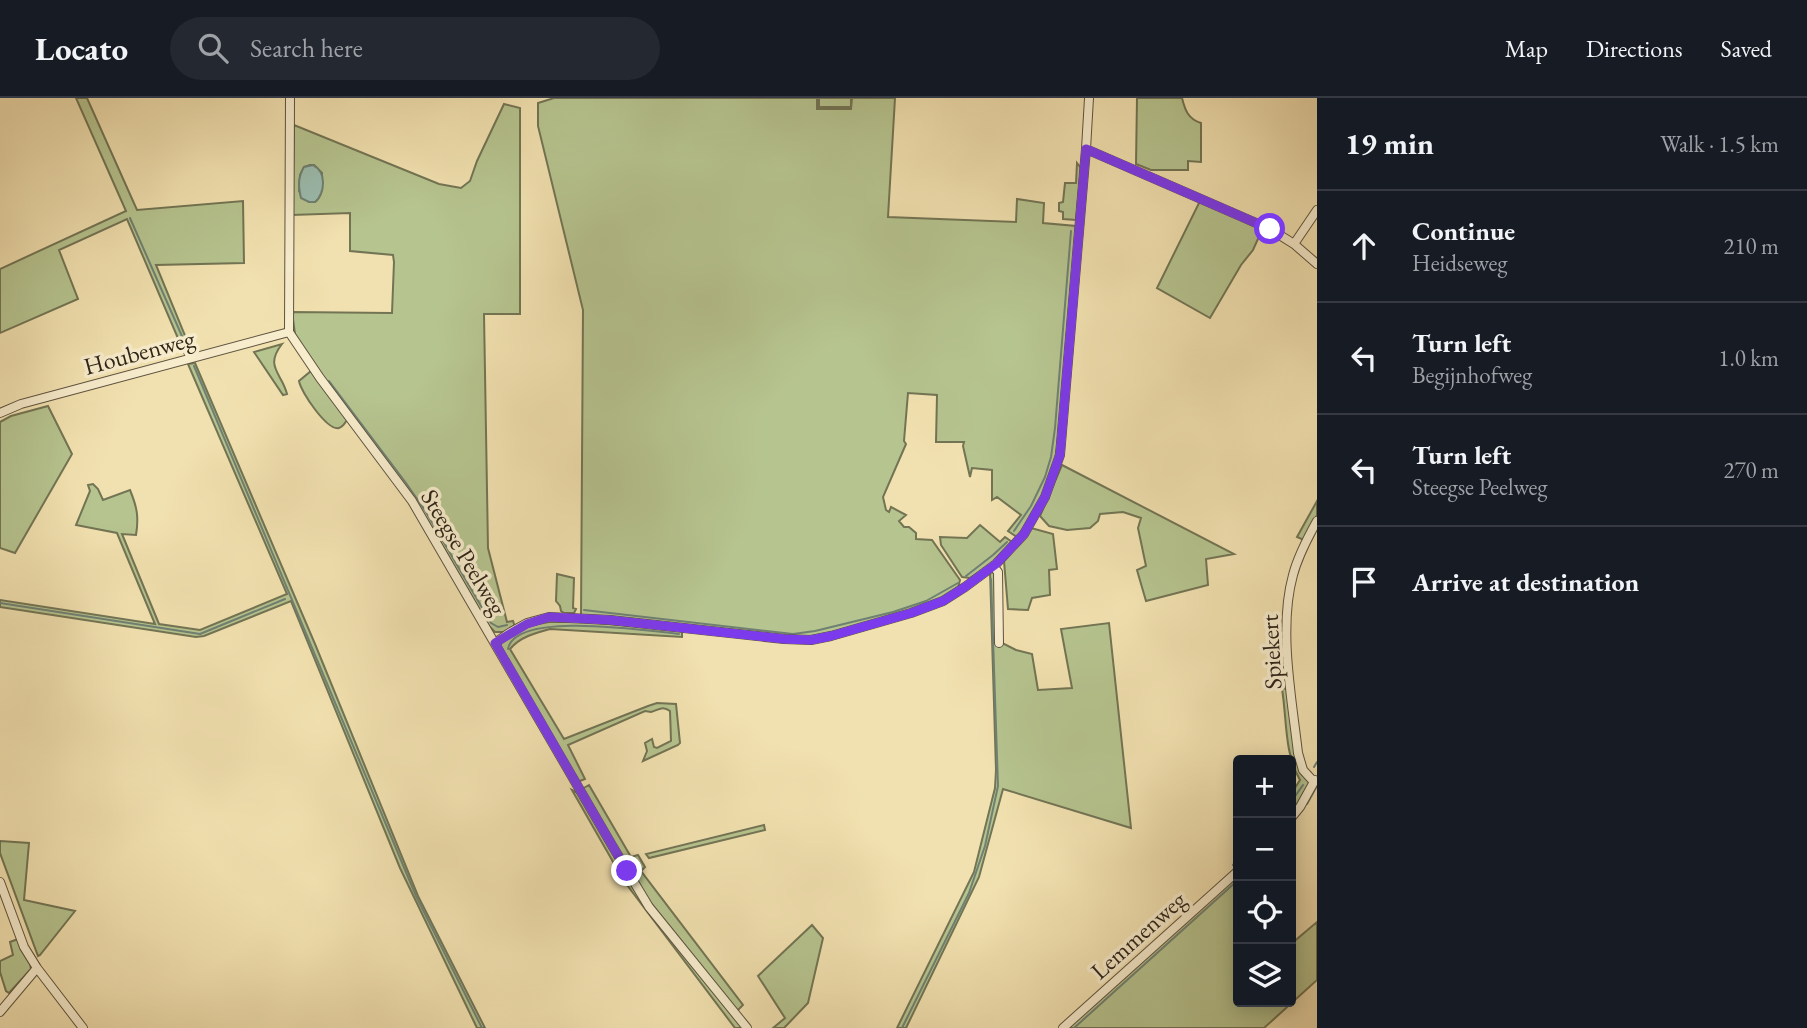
<!DOCTYPE html>
<meta charset="utf-8">
<style>
body{margin:0;font-family:"EB Garamond",serif;background:#242831;color:#f1f3f6}
.controls{position:absolute;right:21px;bottom:21px;display:grid;overflow:hidden;border-radius:7px;box-shadow:0 4px 18px #0003}
.controls button{width:63px;height:63px;display:grid;place-items:center;padding:0;border:0;border-bottom:2px solid #363941;background:#171b24;color:#f1f3f6;font:35px sans-serif}
.stop{position:absolute;width:21px;height:21px;margin:-16px;border:5px solid #7c3aed;border-radius:50%;background:#fff}
.stop.end{background:#7c3aed;border-color:#fff;box-shadow:0 2px 7px #0008}
.list{margin:0;padding:0;list-style:none}
h2{display:flex;justify-content:space-between;align-items:center;height:91px;margin:0;padding:0 28px;font-size:30px}
h2 small{font-size:23px;font-weight:400;color:#9ea1a6}
.list li{display:grid;grid-template-columns:46px 1fr auto;gap:21px;align-items:center;box-sizing:border-box;height:112px;padding:0 28px;border-top:2px solid #363941}
.list b{display:block;font-size:26px;white-space:nowrap}
.list p{margin:0;font-size:23px;white-space:nowrap;color:#9ea1a6}
.list em{font-size:23px;font-style:normal;color:#9ea1a6}
.icon{flex:none;width:38px;height:38px;fill:none;stroke:currentColor;stroke-width:2;stroke-linecap:round;stroke-linejoin:round}
.map{position:relative;flex:none;width:1317px;height:930px;overflow:hidden}
header{display:flex;align-items:center;gap:42px;box-sizing:border-box;height:98px;padding:0 35px;background:#171b24;border-bottom:2px solid #363941}
header strong{font-size:33px}
nav{display:flex;gap:38px;margin-inline-start:auto;font-size:24px}
.search{width:490px;height:63px;background:#242831;display:flex;align-items:center;gap:18px;box-sizing:border-box;padding:0 24px;border-radius:38px;color:#9ea1a6;font-size:26px}
main{display:flex}
aside{flex:1;background:#171b24}
.map>svg:first-child{display:block}
</style>
<header>
<strong>Locato</strong>
<div class="search"><svg class="icon" aria-label="search" viewBox="0 0 24 24"><circle cx="10" cy="10" r="6"/><path d="M15 15l6 6"/></svg>Search here</div>
<nav><a>Map</a><a>Directions</a><a>Saved</a></nav>
</header>
<main>
<div class="map">
<svg width="1317" height="930" viewBox="0 0 1317 930">
<rect width="100%" height="100%" fill="#f2e1b0"/>
<filter id="stains"><feTurbulence type="fractalNoise" baseFrequency=".00286" numOctaves="4"/><feColorMatrix values="0 0 0 0 .2 0 0 0 0 .09 0 0 0 0 .02 0 0 0 .5 -.17"/></filter>
<radialGradient id="worn" r=".72"><stop offset=".6" stop-color="#630" stop-opacity="0"/><stop offset="1" stop-color="#630" stop-opacity=".3"/></radialGradient>
<path fill="#b6c48f" stroke="#727454" stroke-width="2" fill-rule="evenodd" d="M76,0h11l50,112 106,-9 1,62 -88,2 37,90 -7,2 -59,-138 -68,31 19,49 -78,34v-64l126,-58z
M554,0h263v11h34l1,-11h43l-7,119 128,5 1,-23 27,4 -1,20 33,3 -16,198 -5,37 -11,32 -16,28 -11,16 -9,-6 13,-16 -24,-18 -5,3v-30l-20,-2 -2,9 -7,-31 1,-4h-28l1,-47 -29,-2 -4,48 2,3 -23,53 3,13 3,2 2,-5 15,8 -7,6 5,6h5l7,6v6l16,1 28,40 -2,8 -23,14 -79,25 -53,11 -222,-22 2,-306 -45,-184v-23z
M819,0h32v9h-32z
M1137,0h45c3,12 6,21 19,25v39l-13,-1v9h-37l-15,-6z
M504,6l16,4v206h-36l4,234 19,74 6,-1 2,6 -11,5h-9l-6,-6 -62,-107 -109,-148 -23,-37 -3,-22 100,1 2,-51 -1,-7 -43,-4v-38l-58,2 2,-90 145,59 22,4 9,-7 7,-20zM310,67h4l8,8c0,11 2,22 -7,29h-6l-10,-11 1,-16 4,-8z
M1077,65l4,5 -5,52 -13,-1v-7l-4,-1v-8l4,-1 2,-19h11z
M1200,103l62,29 -9,20 -12,15 -31,53 -53,-30z
M282,246c-18,23 0,29 5,50l-4,1 -29,-43z
M195,265l120,281 103,252 67,132h-8l-77,-160 -109,-267 -87,35 -8,1 -196,-30v-7l155,24 -38,-91 -41,-8 14,-34 -2,-6 5,-1 5,5 5,11 27,-10c7,17 9,27 6,45l-14,-1 37,90 41,6 87,-36 -99,-230z
M311,273l36,49c-2,3 -4,7 -8,8 -12,3 -38,-36 -40,-47z
M48,308l24,48 -57,99 -15,-5v-126l11,-6z
M1062,367l172,89 -28,5 2,26 -62,16 -9,-31 9,-4 -8,-38 3,-10 -18,-6 -23,2 -2,7 -8,7 -23,2 -18,-4 -9,-10z
M1317,403v14l-13,25 -7,-3z
M980,427l20,17 5,-5 7,5 -20,21 -22,15 -8,-1 -21,-32 -1,-8 27,1z
M1031,430l22,6 4,35 -8,1 1,25 -18,3 -4,12 -20,-1 -4,-48z
M990,473l7,3 1,67 18,9 16,4 6,36 34,-2 -11,-59 48,-6 22,205 -128,-39 -24,88 -73,151h-9l77,-156 21,-84 1,-18z
M557,476l17,4 -1,30 3,1 -2,4h-10l-3,-2 -1,-5 -4,-5z
M549,524h35l98,8v7l-132,-8c-15,4 -30,8 -40,20l54,90 84,-33 9,-3 19,1 4,39 -2,2 -35,16 4,-10 -2,-8 7,-4 2,8 3,1 14,-7 -1,-30c-8,-6 -11,-1 -19,1l-6,-1 -77,34 17,34 -5,2h-3l-76,-131v-6c12,-15 29,-19 48,-22z
M1288,590l11,77 10,17 -1,5 -17,26v-19l9,-14c-16,-27 -13,-61 -18,-91z
M589,687l42,72 7,-2 7,12 -4,4 102,134 -6,6 -98,-123 -57,-99z
M572,692l6,3 43,75 122,160h-8l-111,-147z
M764,727l1,5 -116,28 -3,-4z
M0,743l29,2 -5,57 51,11 -35,44 -2,1 -38,-103z
M1238,777v13l-4,4 4,7v103h53v-58l26,-22v58l-53,48h-198z
M812,827l11,13 -15,65 -24,25h-11l12,-10 -27,-42z
M18,841l12,24 1,6 -22,24 -3,-2 -6,-19v-11l13,-6 -3,-13z"/>
<path fill="#9bbdaf" stroke="#6f8073" stroke-width="2" d="M313,67c14,7 12,28 2,37h-6l-8,-4c-3,-12 -3,-21 3,-31z"/>
<g fill="none" stroke-linecap="round" stroke-linejoin="round">
<path stroke="#6f8073" stroke-width="2" d="M130,120l59,134
M194,268l222,530 66,132
M329,283l77,102 20,29 65,111 7,4 9,-2
M1014,433l17,-25 14,-29 6,-20 4,-29 16,-197
M966,478l27,-21 14,-13
M0,505l200,31 85,-35
M584,512l209,24 22,-3 78,-19 33,-11 32,-18
M508,551c7,-39 140,-18 171,-15
M1314,669l3,-5
M1291,704l12,-17
M1307,706l10,-18
M1233,767l5,-7
M902,930l67,-135 16,-47 13,-60 -7,-207
M1074,930l164,-148"/>
<g stroke="#5e533f" stroke-width="10">
<path id="minor" d="M290,0l-1,234 31,46 92,123 201,346 36,60 98,121
M1086,51l184,80 24,15 23,20
M1294,146l23,-34
M0,315l21,-9 268,-72
M993,468l5,6 1,71
M495,545l14,-10 18,-10 22,-6 61,3 174,19 27,1 20,-4 80,-23 32,-12 22,-14 31,-23 28,-30 21,-37 15,-42 26,-306 3,-51
M1314,684l-11,-12 -5,-17c-6,-54 -20,-124 -5,-178 5,-19 14,-36 24,-54
M1291,720l9,-11 15,-27
M0,784l24,65 13,21 46,60
M0,914l37,-44
M1063,930l175,-157"/>
</g>
<use href="#minor" stroke="#f7eccc" stroke-width="8"/>
</g>
<g fill="none" stroke-linecap="round" stroke-linejoin="round">
<path stroke="#7c3aed" stroke-width="9" d="M627,773l-132,-228 32,-19 22,-7 61,3 174,19 27,1 20,-4 80,-23 32,-12 22,-14 31,-23 28,-30 21,-37 15,-42 26,-306 184,80"/>
</g>
<g text-anchor="middle" dominant-baseline="central" stroke-width="7" stroke-linejoin="round" paint-order="stroke">
<g font-size="24" fill="#2d2419" stroke="#f7eccc">
<text transform="translate(139 254) rotate(-15)">Houbenweg</text>
<text transform="translate(464 454) rotate(59)">Steegse Peelweg</text>
<text transform="translate(1271 554) rotate(-93)">Spiekert</text>
<text transform="translate(1138 837) rotate(-42)">Lemmenweg</text>
</g>
</g>
<rect width="100%" height="100%" filter="url(#stains)"/>
<rect width="100%" height="100%" fill="url(#worn)"/>
</svg>
<div class="controls">
<button>+</button>
<button>−</button>
<button><svg class="icon" aria-label="locate" viewBox="0 0 24 24"><circle cx="12" cy="12" r="6"/><path d="M12 2v4M12 18v4M2 12h4M18 12h4"/></svg></button>
<button><svg class="icon" aria-label="layers" viewBox="0 0 24 24"><path d="M12 4l9 5-9 5-9-5zM3 14l9 5 9-5"/></svg></button>
</div>
<div class="stop" style="left:1270px;top:131px"></div>
<div class="stop end" style="left:627px;top:773px"></div>
</div>
<aside>
<h2>19 min<small>Walk · 1.5 km</small></h2>
<ul class="list">
<li><svg class="icon" aria-label="ahead" viewBox="0 0 24 24"><path d="M12 20V5M6 11l6-6 6 6"/></svg><div><b>Continue</b><p>Heidseweg</p></div><em>210 m</em></li>
<li><svg class="icon" aria-label="left" viewBox="0 0 24 24"><path d="M17 20v-9H6M10 6l-5 5 5 5"/></svg><div><b>Turn left</b><p>Begijnhofweg</p></div><em>1.0 km</em></li>
<li><svg class="icon" aria-label="left" viewBox="0 0 24 24"><path d="M17 20v-9H6M10 6l-5 5 5 5"/></svg><div><b>Turn left</b><p>Steegse Peelweg</p></div><em>270 m</em></li>
<li><svg class="icon" aria-label="arrive" viewBox="0 0 24 24"><path d="M6 21V4h12l-3 4 3 4H6"/></svg><div><b>Arrive at destination</b></div></li>
</ul>
</aside>
</main>
